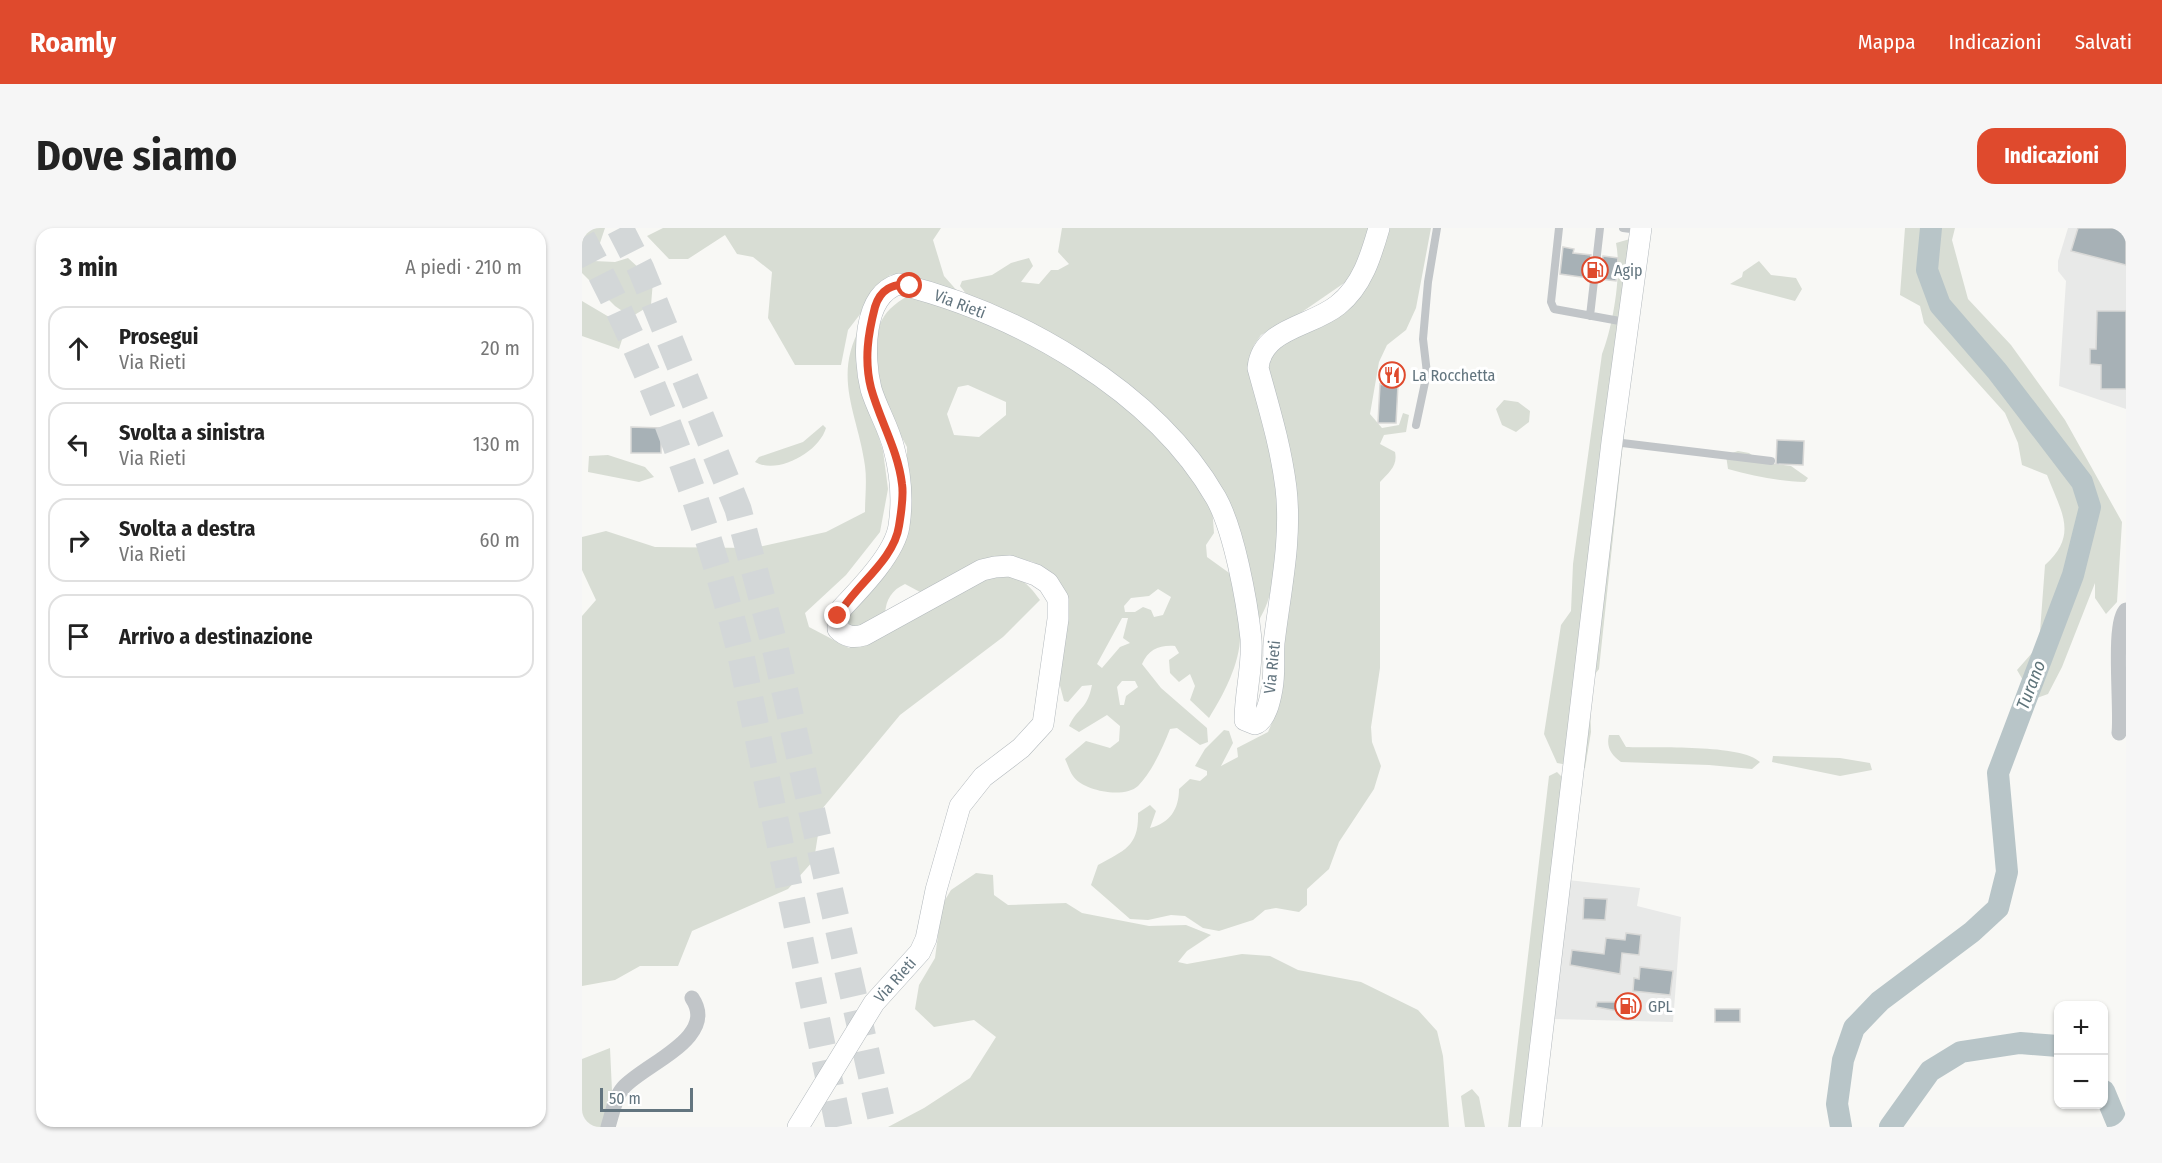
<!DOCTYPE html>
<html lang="it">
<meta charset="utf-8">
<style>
body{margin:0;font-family:"Fira Sans Condensed",sans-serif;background:#f6f6f6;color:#222}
.controls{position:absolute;right:18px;bottom:18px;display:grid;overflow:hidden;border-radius:12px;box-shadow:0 2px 4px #0004}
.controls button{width:54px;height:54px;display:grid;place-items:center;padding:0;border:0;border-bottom:2px solid #e0e0e0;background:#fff;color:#222;font:30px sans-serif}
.scale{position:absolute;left:18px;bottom:15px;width:93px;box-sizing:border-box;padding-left:6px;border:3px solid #63757f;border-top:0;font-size:16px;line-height:21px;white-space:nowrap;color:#63757f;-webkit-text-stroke:4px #fff;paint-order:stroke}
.stop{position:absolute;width:18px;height:18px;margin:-14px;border:4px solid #df4a2d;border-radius:50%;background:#fff}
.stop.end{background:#df4a2d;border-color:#fff;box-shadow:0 2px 6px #0008}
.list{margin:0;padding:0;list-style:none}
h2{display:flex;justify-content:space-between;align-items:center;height:78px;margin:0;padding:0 24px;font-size:26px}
h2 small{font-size:20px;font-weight:400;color:#767676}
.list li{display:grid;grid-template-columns:39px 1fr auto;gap:18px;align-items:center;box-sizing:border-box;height:84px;margin:0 12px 12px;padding:0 12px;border:2px solid #e0e0e0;border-radius:18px}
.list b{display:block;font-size:22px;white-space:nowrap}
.list p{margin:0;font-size:20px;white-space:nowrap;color:#767676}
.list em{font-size:20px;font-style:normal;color:#767676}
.icon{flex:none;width:33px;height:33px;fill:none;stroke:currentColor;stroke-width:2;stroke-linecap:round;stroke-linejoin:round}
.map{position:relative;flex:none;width:1544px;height:899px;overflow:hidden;border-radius:18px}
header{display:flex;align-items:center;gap:36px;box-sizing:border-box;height:84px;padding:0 30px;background:#df4a2d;color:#fff}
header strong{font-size:28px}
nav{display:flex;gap:33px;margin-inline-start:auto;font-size:21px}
.intro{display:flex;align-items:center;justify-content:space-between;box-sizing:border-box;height:144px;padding:0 36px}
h1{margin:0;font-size:42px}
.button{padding:15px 27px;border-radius:18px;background:#df4a2d;color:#fff;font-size:21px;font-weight:700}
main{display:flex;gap:36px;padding:0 36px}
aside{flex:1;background:#fff;border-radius:18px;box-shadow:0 2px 4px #0004}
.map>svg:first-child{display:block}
</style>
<header>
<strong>Roamly</strong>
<nav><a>Mappa</a><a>Indicazioni</a><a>Salvati</a></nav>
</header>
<div class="intro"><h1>Dove siamo</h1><a class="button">Indicazioni</a></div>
<main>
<aside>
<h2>3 min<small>A piedi · 210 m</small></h2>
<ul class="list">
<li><svg class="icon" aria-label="ahead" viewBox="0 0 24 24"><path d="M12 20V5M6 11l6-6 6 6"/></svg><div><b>Prosegui</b><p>Via Rieti</p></div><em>20 m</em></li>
<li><svg class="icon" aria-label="left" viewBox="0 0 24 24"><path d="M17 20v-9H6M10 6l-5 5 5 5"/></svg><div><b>Svolta a sinistra</b><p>Via Rieti</p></div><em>130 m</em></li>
<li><svg class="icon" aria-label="right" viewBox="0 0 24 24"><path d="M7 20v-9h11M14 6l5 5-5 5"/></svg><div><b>Svolta a destra</b><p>Via Rieti</p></div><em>60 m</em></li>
<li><svg class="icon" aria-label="arrive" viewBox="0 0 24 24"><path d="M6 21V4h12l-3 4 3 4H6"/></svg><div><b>Arrivo a destinazione</b></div></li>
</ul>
</aside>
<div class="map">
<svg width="1544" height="899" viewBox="0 0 1544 899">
<rect width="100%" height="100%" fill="#f8f8f5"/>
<path fill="#e8e9e8" d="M1486,0h58v181l-67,-23 7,-105 -8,-10v-10z
M986,652l72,8 -3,18 44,11 -8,105 -120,-3z"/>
<path fill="#d8ddd4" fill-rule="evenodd" d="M0,0h23l-11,33 21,1 13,-4 25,23 -2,24 -20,12 -16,-11 -33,-33z
M81,0h278l-8,12 11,36 23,26 -46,-15 -16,-13 -15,1 -42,55 -7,35h-46l-27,-47 4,-46 -19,-15 -16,-3 -12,-19 -37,24h-19l-22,-23z
M480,0h308l-20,51 -48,33 -41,23 -7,10 -4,15c19,73 35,123 26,199 -3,23 -5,41 -17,61l-32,-120 -9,-18 -44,-52 -197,-122 -17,-22 2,-5 30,-6 19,-12 18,-5 4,8 -12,16 18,2 12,-14h7l11,-6 -11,-12z
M806,0h43l-15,80 -10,22 -19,15 -8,17 -9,52 12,14 17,-3 4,-12 6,2 -3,17 -22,3 -4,9 15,8c3,14 -6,20 -15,30v186l-9,59 1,15 9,24 -7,23 -35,53 -10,27 -22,20v16l-8,7 -23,-4 -11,2 -12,10 -34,11 -16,-3 -18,-12 -14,-1 -23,5 -18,-1 -39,-34 7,-20c27,-15 41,-19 40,-52l12,-8 6,6 -6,17c20,-5 29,-19 29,-39l11,-10 10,2 7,-6v-4l-12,-5 10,-17 19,-19 5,1 4,12 -12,23 17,-9 -1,-9 31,-16 6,-14 12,-107 -20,-257 52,-31z
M1323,0h50l-3,12 16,59 43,46 54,75 57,102 -5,80 -11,12 -11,-16v-15l-33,84 -14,27 -14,5 -17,-29 22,-25 6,-80c34,-31 16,-53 2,-90l-25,-10 -4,-22 -13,-30 -81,-90 -4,-17 -20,-11z
M1048,11l-4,176 -27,254 -10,13 2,50 -6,36 -28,-5 -13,-29 17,-109 10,-14 2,-47 29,-210c11,-28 20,-81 14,-111z
M1177,33l12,14 25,3 6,11 -7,12 -65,-17 12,-7 1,-5z
M333,64l141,59 93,71 63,84 2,27 -8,12 1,12 25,18c3,19 7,37 8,56 2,29 -16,63 -31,87l-19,-18 5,-14 -5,-12 -11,8 -9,-9 -1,-13 10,-7 -4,-7c-16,-1 -26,3 -33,18l19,24 46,40 1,14 -8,3 -23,-17 -7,1c-7,18 -18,43 -32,57 -14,13 -55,5 -65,-10 -3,-4 -5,-11 -8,-17l21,-18 24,7 9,-7 1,-15 -13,-11 -28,17 -10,-6c9,-19 18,-16 23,-41l-10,1 -14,16 -4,-1 -5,-19 -9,-110 -17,-10 -21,-6 -92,36 -15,-8c-13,6 -19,15 -20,30l-12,10 -20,4 -6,-6 60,-122v-53l-23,-42 -1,-13 -7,-9c0,-45 -7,-68 39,-91zM386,157l38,17v13l-27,22 -25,-2 -7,-21 11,-27zM576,361l13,8 -8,18 -9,2 -3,-7 -8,-3 -8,5h-10l-1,-6 7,-8 18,-2zM540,390h6l-5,20 7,5 -10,4 -18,21 -5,-4zM540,453h13l3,6 -12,9 -2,9h-4l-3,-18z
M0,73l44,26 -7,22 -37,-13z
M279,98l3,63 19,62 5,38 -8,43 -34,43 -41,38 4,14 40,21c38,-21 112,-73 154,-73 17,-1 28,13 37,25l-37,37 -103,78 -78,94 -8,51 -26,29 -96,42 -14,35h-38l-25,14 -33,6v-370l14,-16 -14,-30v-33l24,-6 49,16 99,1 72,-16 39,-20c0,-15 2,-31 0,-46 -7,-52 -33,-88 -4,-140z
M922,172l14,2 12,9 -1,11 -13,10 -14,-7 -6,-16z
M241,197l3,3c-7,24 -48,47 -71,34l4,-5 44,-15z
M1156,223l11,2 13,9 29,4 17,12 -3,4c-27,-1 -51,-6 -77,-13l-2,-14z
M26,227l37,12 9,10 -15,5 -51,-10 1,-16z
M1027,507h10l7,12c29,1 116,-3 134,15l-8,7 -43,-4 -88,-3c-10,-7 -15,-15 -12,-27z
M1191,528l67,2 30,5 2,7 -32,6 -68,-14z
M975,544l6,6 -36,349h-19l41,-351z
M394,645l17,2 1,20 14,10 58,-2 16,10 67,13 37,-1 25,10 -24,16 -9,11 9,2 55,-10 28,2 28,14 63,12 57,28 19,21 6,25 6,71h-561l36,-19 46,-30 26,-41 -22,-17 -40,7 -19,-18 4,-24 16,-27 7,-53 9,-15z
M28,820l2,43 -10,36h-20v-68z
M890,861l7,8 6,30h-20l-4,-31z"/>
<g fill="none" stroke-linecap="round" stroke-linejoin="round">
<path stroke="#b8c5c8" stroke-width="22" d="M1522,863l15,36
M1259,899l-4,-23 6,-44 11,-32 26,-27 92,-69 26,-24 9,-36 -9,-99 75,-198 17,-68 -8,-25 -85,-111 -57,-66 -13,-35 4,-42
M1308,899l40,-56 31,-19 59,-9 38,3"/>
</g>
<path fill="#a7b1b6" stroke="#d9d9d7" stroke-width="1.5" d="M1496,0h48v37l-55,-14z
M981,19l11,2 -1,4 18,2 -3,23 -28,-4z
M1021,28l15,2 -2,23 -16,-2z
M1515,83h29v78h-25v-24l-11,-1v-15h6z
M802,142h11v15h3l-2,38h-18l2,-39 4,1z
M49,199l30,1v25h-30z
M1195,212l27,1 -1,24 -27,-1z
M1002,670l23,1 -2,21 -22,-1z
M1044,705l15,2 -2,20 -17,-2 -2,21 -50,-9 2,-15 32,4 2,-16 19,2z
M1058,739l33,4 -3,24 -37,-4 1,-13 5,1z
M1042,771l12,2 -2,13 -38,-7 1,-5h27z
M1133,781h25v13h-25z"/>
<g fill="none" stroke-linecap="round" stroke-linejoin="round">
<path stroke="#d3d7d8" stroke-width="27" stroke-dasharray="27 14" stroke-linecap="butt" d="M38,0l21,41 97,240 36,134 109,484
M0,10c70,129 122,271 158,413l99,476"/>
<g stroke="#b3b9bd" stroke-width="22">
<path id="secondary" d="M216,899l76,-124 46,-51 6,-13 10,-49 24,-84 23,-29 38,-29 22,-24 15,-105v-20l-10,-16 -12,-8 -26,-9 -15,1 -13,3 -118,65c-11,3 -18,2 -26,-6v-13l4,-8c19,-20 53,-55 57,-82 4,-27 2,-51 -5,-77 -5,-21 -17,-40 -23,-60 -8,-32 -9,-94 28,-105 118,29 255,106 317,214 18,32 31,103 35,141 2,27 -6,54 -6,81l10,4c11,-4 15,-24 17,-35 3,-15 1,-31 2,-46 6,-51 18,-103 12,-155 -5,-41 -17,-80 -28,-120 4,-40 53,-41 80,-63 24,-19 33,-49 41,-77
M949,899l81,-685 29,-214"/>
</g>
<path stroke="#c1c5c8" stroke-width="8" d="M977,0l-8,74 3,7 71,13
M1041,0l16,2
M1008,88l10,-88
M834,197l11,-52 -4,-34 5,-57 9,-54
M1032,214l157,19"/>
<path stroke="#c1c5c8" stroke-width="15" d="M1537,505c3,-23 -7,-112 7,-123
M26,899c4,-12 7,-30 15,-39 21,-24 96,-50 69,-90"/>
<use href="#secondary" stroke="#fff" stroke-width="21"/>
</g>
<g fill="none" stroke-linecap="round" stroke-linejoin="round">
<path stroke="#df4a2d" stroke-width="8" d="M256,388c15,-29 56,-55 61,-90 2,-13 5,-29 3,-42 -4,-34 -22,-63 -31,-96 -7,-28 -3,-54 4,-81 5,-17 18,-25 35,-21"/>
</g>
<defs>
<g id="fuel-ring" transform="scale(1.35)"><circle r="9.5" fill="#fff" stroke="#df4a2d" stroke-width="1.5"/><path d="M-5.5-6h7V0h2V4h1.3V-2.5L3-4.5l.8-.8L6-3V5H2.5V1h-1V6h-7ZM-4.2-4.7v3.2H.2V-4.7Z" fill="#df4a2d"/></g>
<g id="restaurant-ring" transform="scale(1.35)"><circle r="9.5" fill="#fff" stroke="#df4a2d" stroke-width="1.5"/><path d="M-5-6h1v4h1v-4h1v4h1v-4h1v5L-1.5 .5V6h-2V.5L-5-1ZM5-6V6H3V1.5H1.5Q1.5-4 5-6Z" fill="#df4a2d"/></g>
</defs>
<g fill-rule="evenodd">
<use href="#fuel-ring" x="1013" y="42"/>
<use href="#restaurant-ring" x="810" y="147"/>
<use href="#fuel-ring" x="1046" y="778"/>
</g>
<g text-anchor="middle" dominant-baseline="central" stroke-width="6" stroke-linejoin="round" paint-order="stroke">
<g font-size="16" fill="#63757f" stroke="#fff" text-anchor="start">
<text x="1032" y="42">Agip</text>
<text x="830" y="147">La Rocchetta</text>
<text x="1066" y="778">GPL</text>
</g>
<g font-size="16" fill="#63757f" stroke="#fff">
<text transform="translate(378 76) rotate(21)">Via Rieti</text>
<text transform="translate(690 439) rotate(-84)">Via Rieti</text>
<text transform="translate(313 752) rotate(-48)">Via Rieti</text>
</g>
<g font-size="18" font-style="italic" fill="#5e747a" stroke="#fff">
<text transform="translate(1449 457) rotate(-69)">Turano</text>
</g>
</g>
</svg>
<div class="controls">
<button>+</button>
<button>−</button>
</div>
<div class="scale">50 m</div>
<div class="stop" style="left:328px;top:58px"></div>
<div class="stop end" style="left:256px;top:388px"></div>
</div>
</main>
